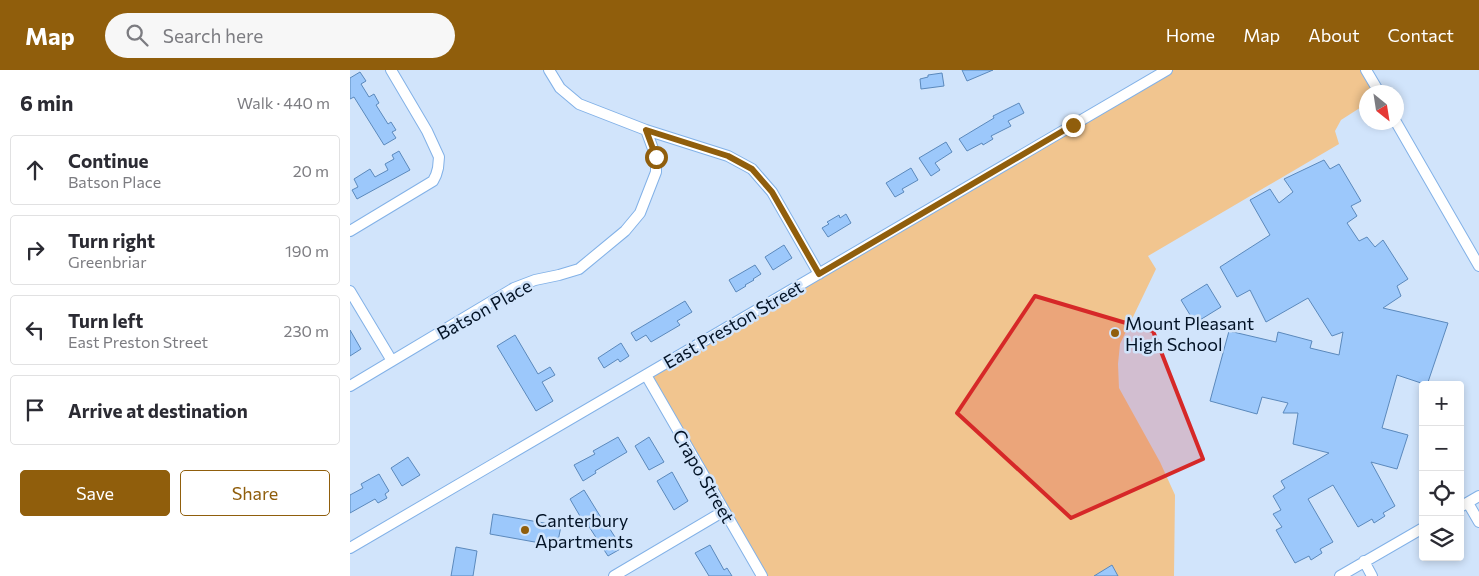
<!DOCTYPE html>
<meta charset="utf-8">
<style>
body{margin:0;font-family:Commissioner,sans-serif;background:#f7f7f7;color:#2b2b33}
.controls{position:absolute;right:15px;bottom:15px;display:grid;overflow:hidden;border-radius:5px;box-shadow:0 2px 8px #0003}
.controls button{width:45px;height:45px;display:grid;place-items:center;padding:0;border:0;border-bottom:1px solid #e1e1e2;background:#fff;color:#2b2b33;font:25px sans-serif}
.compass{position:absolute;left:1009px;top:15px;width:45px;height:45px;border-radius:50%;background:#fff;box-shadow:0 2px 8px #0003;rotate:150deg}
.stop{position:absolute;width:15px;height:15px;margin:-11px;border:4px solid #905e0c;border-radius:50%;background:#fff}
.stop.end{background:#905e0c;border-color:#fff;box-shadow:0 1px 5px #0008}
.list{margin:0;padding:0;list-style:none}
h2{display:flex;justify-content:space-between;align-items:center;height:65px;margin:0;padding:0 20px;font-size:21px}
h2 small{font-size:16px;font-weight:400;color:#7c7c81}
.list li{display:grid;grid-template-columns:32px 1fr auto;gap:15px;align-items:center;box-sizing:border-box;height:70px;margin:0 10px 10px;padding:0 10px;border:1px solid #e1e1e2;border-radius:5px}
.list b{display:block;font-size:19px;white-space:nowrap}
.list p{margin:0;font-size:16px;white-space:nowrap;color:#7c7c81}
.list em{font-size:16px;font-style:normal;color:#7c7c81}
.actions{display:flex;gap:10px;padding:15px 20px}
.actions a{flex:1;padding:11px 0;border:1px solid #905e0c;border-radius:5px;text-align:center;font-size:18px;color:#905e0c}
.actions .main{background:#905e0c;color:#fff}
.icon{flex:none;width:28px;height:28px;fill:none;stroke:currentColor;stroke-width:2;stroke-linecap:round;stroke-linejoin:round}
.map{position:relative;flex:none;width:1129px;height:506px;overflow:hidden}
header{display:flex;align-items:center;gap:30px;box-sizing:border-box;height:70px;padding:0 25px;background:#905e0c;color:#fff}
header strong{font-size:24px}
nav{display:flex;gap:28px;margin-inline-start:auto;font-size:18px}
.search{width:350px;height:45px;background:#f7f7f7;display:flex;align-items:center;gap:12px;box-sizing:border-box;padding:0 18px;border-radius:28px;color:#7c7c81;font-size:19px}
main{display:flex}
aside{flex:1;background:#fff}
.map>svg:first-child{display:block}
</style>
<header>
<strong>Map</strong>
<div class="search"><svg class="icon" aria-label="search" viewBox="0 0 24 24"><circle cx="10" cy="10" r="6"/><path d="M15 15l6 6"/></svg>Search here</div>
<nav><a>Home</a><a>Map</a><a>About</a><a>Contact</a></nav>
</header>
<main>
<aside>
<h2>6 min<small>Walk · 440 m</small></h2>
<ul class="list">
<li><svg class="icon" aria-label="ahead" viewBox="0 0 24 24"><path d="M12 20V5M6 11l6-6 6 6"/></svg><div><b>Continue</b><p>Batson Place</p></div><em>20 m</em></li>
<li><svg class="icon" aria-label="right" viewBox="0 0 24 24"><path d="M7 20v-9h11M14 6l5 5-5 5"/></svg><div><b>Turn right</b><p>Greenbriar</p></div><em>190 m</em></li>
<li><svg class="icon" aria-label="left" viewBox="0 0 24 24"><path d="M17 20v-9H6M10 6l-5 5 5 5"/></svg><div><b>Turn left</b><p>East Preston Street</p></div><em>230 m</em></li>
<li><svg class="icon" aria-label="arrive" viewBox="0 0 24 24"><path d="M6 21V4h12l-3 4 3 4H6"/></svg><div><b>Arrive at destination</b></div></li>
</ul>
<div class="actions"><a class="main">Save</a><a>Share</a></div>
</aside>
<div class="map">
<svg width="1129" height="506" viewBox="0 0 1129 506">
<rect width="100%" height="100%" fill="#d1e4fb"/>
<path fill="#f1c58f" d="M817,0h199l13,22h-13v12l-25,16 -6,11 4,13 -191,112 8,13 -36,75 -2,20 1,24 41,74 15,33 -1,81h-412l-116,-201z"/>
<path fill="#9cc8fb" stroke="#5b89bc" d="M612,0h31l-26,11z
M10,2l6,9 -5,3 8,13 5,-3 5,9 -3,2 12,19 3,-2 5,8 -4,2 4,6 -12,7 -30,-48 -4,2v-21z
M592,3l2,13 -23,3 -1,-10 8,-2v-2z
M669,33l5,10 -16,8 3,5 -20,10 2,3 -10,6 -1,-2 -15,8 -8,-12 35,-21 -1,-2z
M596,72l6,10 -17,11 5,7 -9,6 -12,-18z
M49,81l11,19 -53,29 -5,-9 6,-3 -4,-8 16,-10 5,8 13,-7 -3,-6 9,-5 -2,-4z
M974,90l6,9 9,-5 22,37 -10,5 6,10 -10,7 12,18 8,-4 8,10 8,-7 25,39 -11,7 4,10 -18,12 65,15 -21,62 -30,-10 -15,53 26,7 -11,34 -26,-7 24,44 -12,7 2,3 -11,7 -2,-4 -14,8 -25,-42 -25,14 25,43 -13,7 2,4 -11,7 -2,-4 -14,7 -19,-33 6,-3 -9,-13 8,-4 -8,-14 12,-8 -4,-7 48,-28 -36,-9 5,-31h-15l5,-10 -26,-6 -5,17 -47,-13 19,-70 47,11 2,-10 34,9 -2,7 29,7 4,-23 -11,4 -24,-38 -42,24 -16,-32 -13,7 -17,-30 50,-32 -20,-35 20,-11 9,14 14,-11 -9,-13z
M561,98l7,12 -16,9 2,3 -9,5 -9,-14z
M496,144l5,9 -23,14 -6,-9 7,-4 -2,-2 12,-7 1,3z
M434,175l8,13 -19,12 -8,-13z
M405,195l6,9 -8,5 1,1 -9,5 1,1 -10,6 -7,-12z
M857,214l14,23 -26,16 -14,-23z
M335,231l7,11 -15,9 3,4 -29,17 -5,-7 -10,6 -5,-8z
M0,260l11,19 -11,7z
M165,265l23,39 12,-7 5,8 -13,7 11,19 -17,10 -39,-65z
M271,273l8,13 -9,6 -2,-3 -14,9 -6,-10z
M268,367l9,15 -32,19 1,2 -13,8 -9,-16 21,-11 -2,-3z
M299,367l15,25 -15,8 -14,-24z
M58,387l12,18 -18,11 -11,-18z
M322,402l16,29 -14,9 -17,-29z
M29,404l10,17 -4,3 2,4 -9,5 -3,-4 -25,14v-18l13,-7 -2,-4z
M234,420l21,34 1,-1 16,25 -14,8 -22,-34 -2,1 -14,-24z
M143,444l68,12 -4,20 -67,-12z
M360,475l14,25 3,-2 5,8h-23l-14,-23z
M106,477l21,4 -4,25h-22z
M762,495l6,11h-24z"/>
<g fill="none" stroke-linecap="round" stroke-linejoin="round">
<g stroke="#82b1e7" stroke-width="12">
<path id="minor" d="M199,0l11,18 19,16 67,26 82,26 24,13 20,23 47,82
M1016,0l13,22
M1046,52l83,144
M0,161l83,-50 3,-6 2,-7 1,-11 -12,-26 -36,-61
M0,221l42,70
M296,305l116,201
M0,316l164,-98 21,-8 24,-5 20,-6 46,-38 15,-18 16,-41v-15l-10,-27
M1118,433l11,19
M1110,437l19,-11
M0,478l817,-478
M1014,491l8,15
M264,506l110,-65
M990,506l83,-48"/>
</g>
<use href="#minor" stroke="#fff" stroke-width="10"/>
</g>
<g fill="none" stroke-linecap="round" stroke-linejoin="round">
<path stroke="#905e0c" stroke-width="6" d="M306,87l-10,-27 82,26 24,13 20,23 47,82 254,-149"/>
</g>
<path fill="#d62828" fill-opacity="0.2" stroke="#d62828" stroke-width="4" stroke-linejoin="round" d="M685,226l118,35 50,128 -132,59 -114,-105z"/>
<g fill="#905e0c" stroke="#d1e4fb" stroke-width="2">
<circle cx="765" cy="263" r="5"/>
<circle cx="175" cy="460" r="5"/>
</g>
<g text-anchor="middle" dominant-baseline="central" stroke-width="5" stroke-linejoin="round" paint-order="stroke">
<g font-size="18" fill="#021225" stroke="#d1e4fb">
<text transform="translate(134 239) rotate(-29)">Batson Place</text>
<text transform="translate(383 254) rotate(-30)">East Preston Street</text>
<text transform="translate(354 406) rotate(60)">Crapo Street</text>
</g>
<g font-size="18" fill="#021225" stroke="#d1e4fb" text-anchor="start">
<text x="775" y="253">Mount Pleasant<tspan x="775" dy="21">High School</tspan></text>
<text x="185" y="450">Canterbury<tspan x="185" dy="21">Apartments</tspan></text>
</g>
</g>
</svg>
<div class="controls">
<button>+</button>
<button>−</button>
<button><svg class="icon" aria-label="locate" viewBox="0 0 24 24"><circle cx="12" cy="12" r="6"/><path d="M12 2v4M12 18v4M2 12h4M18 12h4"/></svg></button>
<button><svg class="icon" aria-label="layers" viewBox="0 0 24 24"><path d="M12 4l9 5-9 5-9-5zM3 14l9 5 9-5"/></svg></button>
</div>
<svg class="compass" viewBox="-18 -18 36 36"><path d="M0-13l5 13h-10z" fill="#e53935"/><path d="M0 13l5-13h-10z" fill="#7c7c81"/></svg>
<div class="stop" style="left:306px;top:87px"></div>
<div class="stop end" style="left:723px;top:55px"></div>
</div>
</main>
